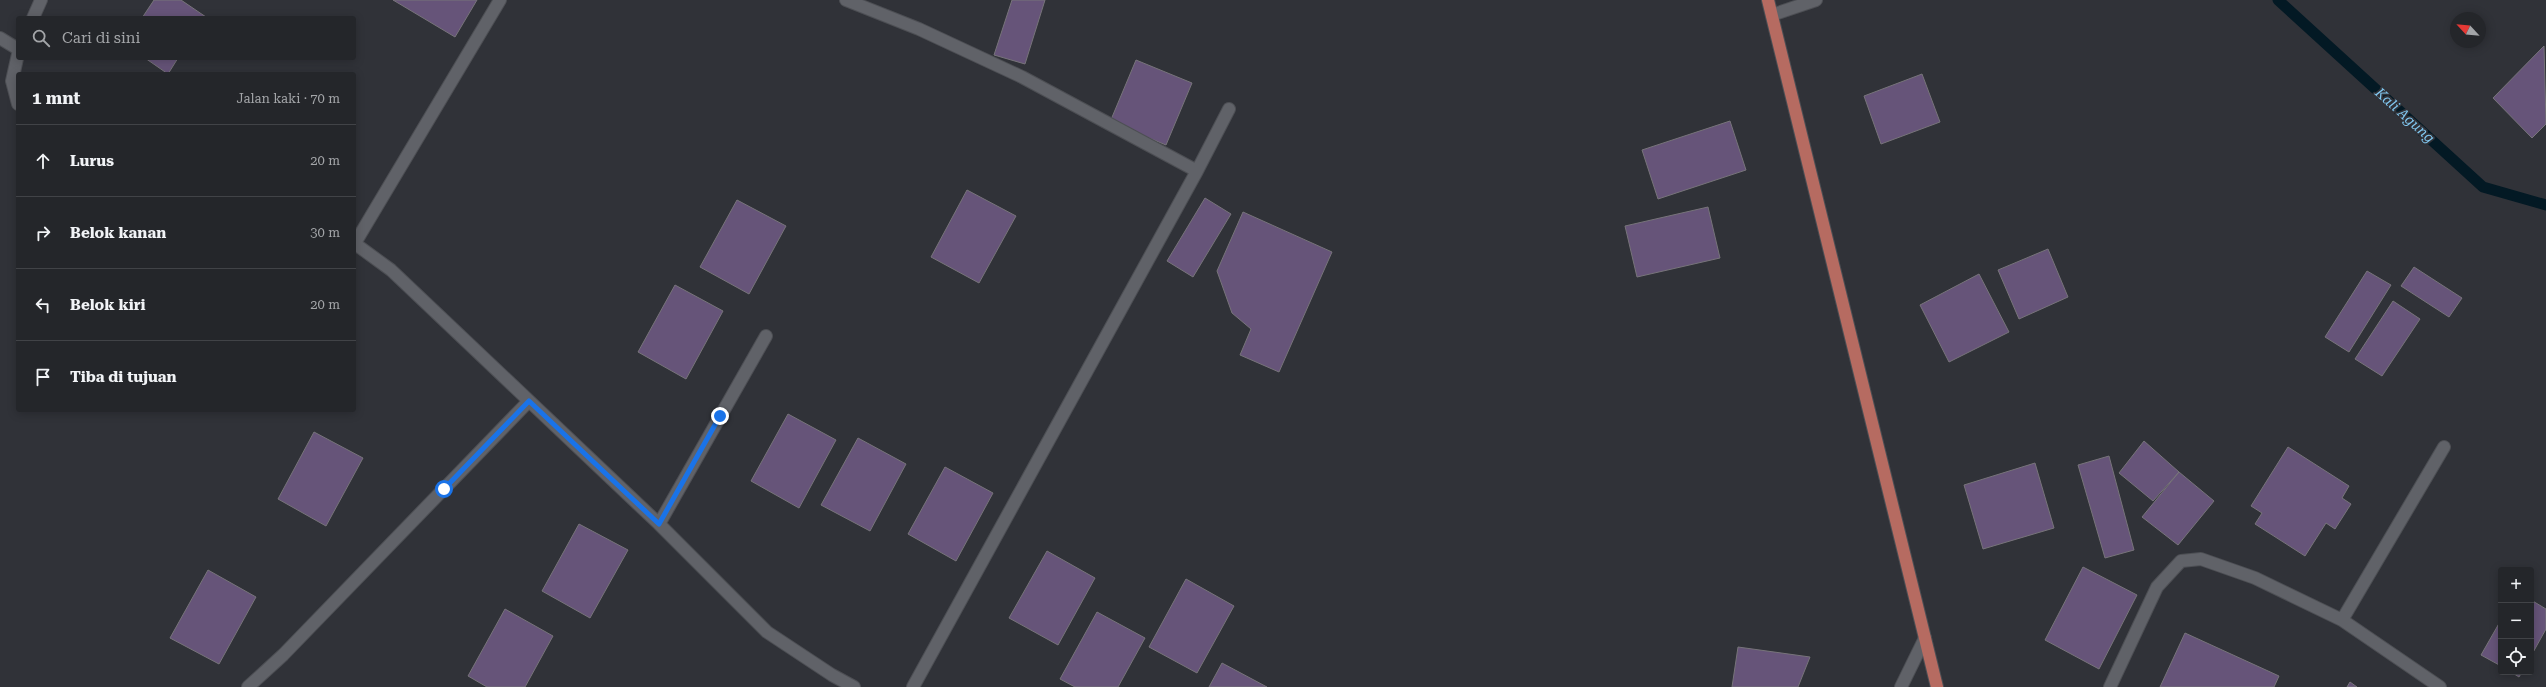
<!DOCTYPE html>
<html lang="id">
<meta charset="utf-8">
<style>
body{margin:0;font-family:"Roboto Serif",serif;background:#303236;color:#f1f3f6}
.controls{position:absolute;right:12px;bottom:12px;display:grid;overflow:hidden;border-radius:4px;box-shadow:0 2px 10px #0003}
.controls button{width:36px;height:36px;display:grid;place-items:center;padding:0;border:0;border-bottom:1px solid #414347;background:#24262a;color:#f1f3f6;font:20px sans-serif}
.compass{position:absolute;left:2450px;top:12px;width:36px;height:36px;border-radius:50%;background:#24262a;box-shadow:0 2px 10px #0003;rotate:296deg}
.stop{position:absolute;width:12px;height:12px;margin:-9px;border:3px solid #1a73e8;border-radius:50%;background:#fff}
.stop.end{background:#1a73e8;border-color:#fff;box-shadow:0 1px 4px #0008}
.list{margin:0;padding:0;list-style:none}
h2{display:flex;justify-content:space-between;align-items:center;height:52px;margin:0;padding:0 16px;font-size:17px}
h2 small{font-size:13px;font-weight:400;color:#a3a5a8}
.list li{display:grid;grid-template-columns:26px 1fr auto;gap:12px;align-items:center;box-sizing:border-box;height:72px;padding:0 16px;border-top:1px solid #414347}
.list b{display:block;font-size:15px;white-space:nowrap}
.list em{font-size:13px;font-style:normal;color:#a3a5a8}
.icon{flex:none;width:22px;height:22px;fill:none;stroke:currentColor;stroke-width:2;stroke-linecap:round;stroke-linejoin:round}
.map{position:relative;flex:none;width:2546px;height:687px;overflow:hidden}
.search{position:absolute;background:#24262a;box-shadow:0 2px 10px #0003;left:16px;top:16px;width:340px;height:44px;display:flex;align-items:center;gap:10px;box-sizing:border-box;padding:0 14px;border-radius:4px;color:#a3a5a8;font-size:15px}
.panel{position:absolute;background:#24262a;box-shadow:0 2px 10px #0003;left:16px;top:72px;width:340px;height:340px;border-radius:4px}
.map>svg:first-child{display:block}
</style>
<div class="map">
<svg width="2546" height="687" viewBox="0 0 2546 687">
<rect width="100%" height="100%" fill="#303238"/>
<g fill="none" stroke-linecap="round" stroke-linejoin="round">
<path stroke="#031924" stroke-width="11" d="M2278,0l205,187 63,18"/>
</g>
<path fill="#665479" stroke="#77747a" d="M154,0h27l25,17 -64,1z
M393,0h84l-22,37z
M1012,0h33l-20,64 -31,-9z
M2544,46l2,78 -14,14 -39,-40z
M145,58h33l-10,16z
M1136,60l56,23 -26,62 -56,-23z
M1922,74l18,48 -59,22 -17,-48z
M1730,121l16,49 -88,29 -16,-49z
M967,190l49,26 -37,67 -48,-26z
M1205,198l26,16 -38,63 -26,-16z
M737,200l49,26 -37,68 -49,-27z
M1708,207l12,51 -83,19 -12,-51z
M1243,212l89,40 -53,120 -39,-17 11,-26 -19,-16 -15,-42z
M2048,249l20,48 -49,22 -21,-49z
M2414,267l48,31 -13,19 -48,-31z
M2367,271l24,14 -42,67 -24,-15z
M1979,274l30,58 -60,30 -29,-57z
M675,285l48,26 -37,68 -48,-27z
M2393,301l27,18 -38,57 -27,-17z
M788,414l48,26 -37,68 -48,-27z
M314,432l49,26 -37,68 -48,-27z
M858,438l48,26 -36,67 -49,-26z
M2144,441l35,31 -26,29 -34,-28z
M2288,447l61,39 -7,12 9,6 -16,25 -9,-6 -21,33 -50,-32 7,-11 -11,-7z
M2109,456l25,94 -29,8 -27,-93z
M2035,463l19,65 -71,21 -19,-64z
M945,467l48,26 -37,68 -48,-27z
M2179,472l35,29 -36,44 -36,-28z
M579,524l49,26 -38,68 -48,-27z
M1047,551l48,27 -37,67 -49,-27z
M2083,567l54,28 -38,74 -54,-29z
M208,570l48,27 -37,67 -49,-26z
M1186,579l48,27 -37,67 -48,-26z
M2531,600l15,9v20l-15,27z
M505,609l48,27 -28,51h-38l-19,-11z
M1097,612l48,26 -27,49h-43l-15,-8z
M2501,620v46l-20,-11z
M2185,633l94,43 -5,11h-114z
M1738,647l72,10 -12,30h-66z
M1222,663l45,24h-58z
M2511,672h11l-3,5z
M2350,682l7,5h-10z"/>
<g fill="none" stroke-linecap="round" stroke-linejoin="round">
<g stroke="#4d4f54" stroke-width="14">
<path id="minor" d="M846,0l73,29 103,48 175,94 -284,516
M1772,15l44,-15
M33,18l8,-18
M0,38l18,11
M18,54l-6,27 6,23
M1197,171l32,-62
M354,243l37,27 268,254 108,108 65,43 22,12
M355,243l145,-243
M659,524l107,-188
M2342,620l102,-173
M248,687l35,-32 246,-254
M1901,687l24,-49
M2110,687l47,-100 24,-26 20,-2 54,19 87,42 98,67"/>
</g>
<g stroke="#4d4f54" stroke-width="14">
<path id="major" d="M1768,0l169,687"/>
</g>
<use href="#minor" stroke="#606268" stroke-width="12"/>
<use href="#major" stroke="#b66b61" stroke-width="12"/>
</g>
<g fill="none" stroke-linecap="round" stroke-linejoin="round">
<path stroke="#1a73e8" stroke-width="5" d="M444,489l85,-88 130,123 61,-108"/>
</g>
<g text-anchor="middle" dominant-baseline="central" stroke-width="3.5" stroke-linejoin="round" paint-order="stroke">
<g font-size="14" font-style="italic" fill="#81c8f1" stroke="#303238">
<text transform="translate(2405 115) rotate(42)">Kali Agung</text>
</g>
</g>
</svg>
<div class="controls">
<button>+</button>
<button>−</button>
<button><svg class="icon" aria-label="locate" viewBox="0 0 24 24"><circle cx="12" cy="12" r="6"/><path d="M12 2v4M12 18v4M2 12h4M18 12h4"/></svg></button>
</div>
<svg class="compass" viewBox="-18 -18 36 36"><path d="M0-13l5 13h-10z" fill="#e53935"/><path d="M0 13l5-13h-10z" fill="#a3a5a8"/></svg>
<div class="stop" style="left:444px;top:489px"></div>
<div class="stop end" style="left:720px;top:416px"></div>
<div class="search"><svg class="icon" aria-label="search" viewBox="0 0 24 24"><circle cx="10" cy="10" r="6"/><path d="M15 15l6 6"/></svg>Cari di sini</div>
<section class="panel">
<h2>1 mnt<small>Jalan kaki · 70 m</small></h2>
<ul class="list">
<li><svg class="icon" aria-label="ahead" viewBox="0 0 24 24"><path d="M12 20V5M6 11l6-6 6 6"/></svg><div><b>Lurus</b></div><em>20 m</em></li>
<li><svg class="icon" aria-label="right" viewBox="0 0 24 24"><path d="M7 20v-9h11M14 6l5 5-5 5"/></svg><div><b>Belok kanan</b></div><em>30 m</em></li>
<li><svg class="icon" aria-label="left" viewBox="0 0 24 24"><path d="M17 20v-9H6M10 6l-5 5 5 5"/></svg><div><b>Belok kiri</b></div><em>20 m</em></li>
<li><svg class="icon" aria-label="arrive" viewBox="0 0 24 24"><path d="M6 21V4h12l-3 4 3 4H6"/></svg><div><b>Tiba di tujuan</b></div></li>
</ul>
</section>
</div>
